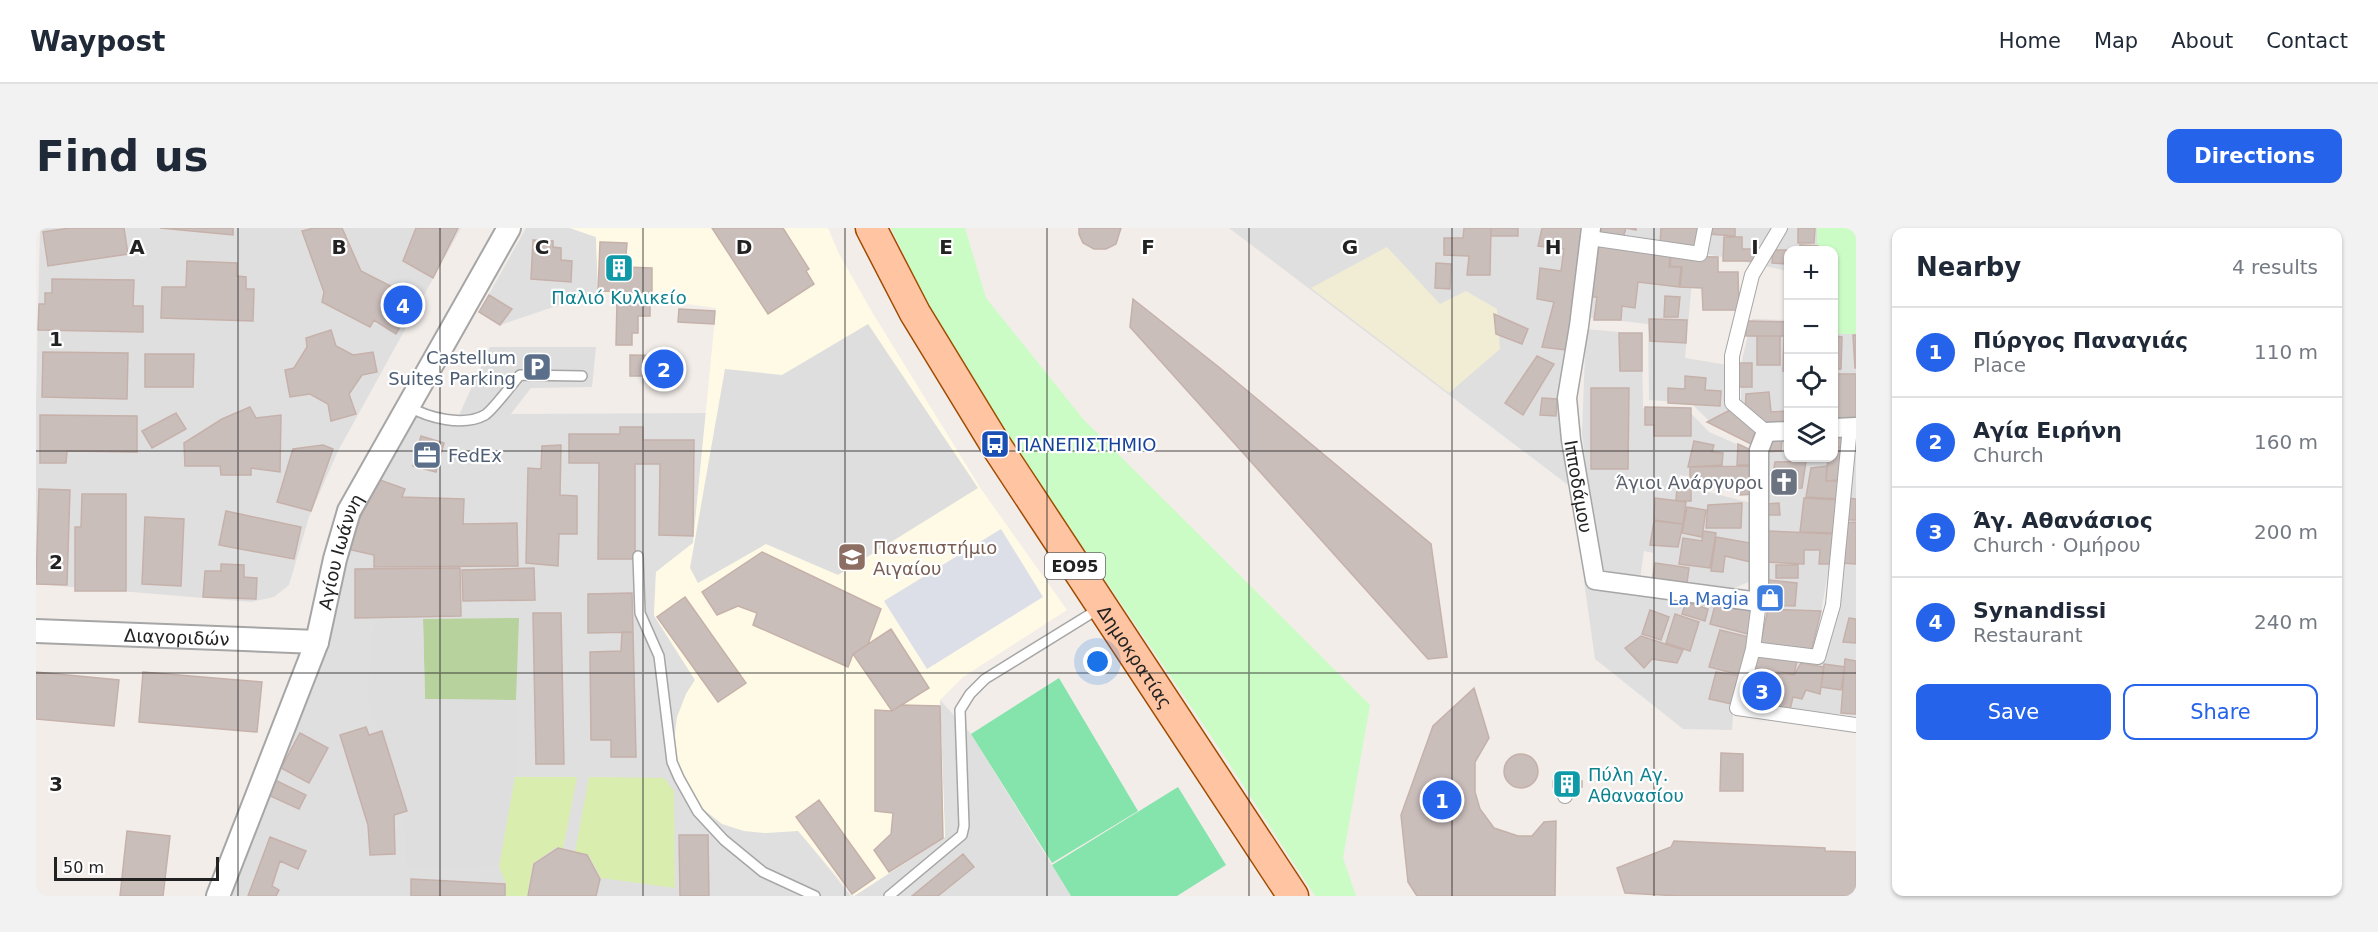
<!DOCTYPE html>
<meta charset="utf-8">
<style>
body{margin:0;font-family:"DejaVu Sans",sans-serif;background:#f2f2f3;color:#1f2937}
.controls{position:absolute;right:18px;top:18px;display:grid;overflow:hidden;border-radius:12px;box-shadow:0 2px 4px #0004}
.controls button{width:54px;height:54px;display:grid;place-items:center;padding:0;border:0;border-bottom:2px solid #e0e1e3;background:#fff;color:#1f2937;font:30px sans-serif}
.scale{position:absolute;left:18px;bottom:15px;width:165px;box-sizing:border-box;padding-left:6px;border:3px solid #222;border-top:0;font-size:16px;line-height:21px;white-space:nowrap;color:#222;-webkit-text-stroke:4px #fff;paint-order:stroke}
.you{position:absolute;left:1062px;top:434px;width:21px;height:21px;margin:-15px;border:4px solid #fff;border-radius:50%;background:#1a73e8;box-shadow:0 0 0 9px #1a73e833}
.badge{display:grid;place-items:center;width:39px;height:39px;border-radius:50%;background:#2563eb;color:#fff;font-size:20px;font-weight:700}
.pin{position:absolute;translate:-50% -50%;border:3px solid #fff;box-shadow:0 2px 6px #0006}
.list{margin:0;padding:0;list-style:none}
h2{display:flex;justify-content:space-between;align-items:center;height:78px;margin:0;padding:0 24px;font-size:26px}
h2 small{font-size:20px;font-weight:400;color:#747a83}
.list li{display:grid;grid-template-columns:39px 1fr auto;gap:18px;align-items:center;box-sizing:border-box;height:90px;padding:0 24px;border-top:2px solid #e0e1e3}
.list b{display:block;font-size:22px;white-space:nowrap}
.list p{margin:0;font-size:20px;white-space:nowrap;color:#747a83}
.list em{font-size:20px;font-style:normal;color:#747a83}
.actions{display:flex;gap:12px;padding:18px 24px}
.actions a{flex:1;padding:14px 0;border:2px solid #2563eb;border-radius:12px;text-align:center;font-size:21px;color:#2563eb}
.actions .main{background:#2563eb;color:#fff}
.icon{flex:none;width:33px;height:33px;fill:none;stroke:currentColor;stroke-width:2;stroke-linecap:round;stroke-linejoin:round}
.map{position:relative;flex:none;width:1820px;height:668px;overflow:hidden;border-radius:12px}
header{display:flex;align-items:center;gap:36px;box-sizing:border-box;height:84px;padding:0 30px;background:#fff;border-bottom:2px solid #e0e1e3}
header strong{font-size:28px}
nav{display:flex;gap:33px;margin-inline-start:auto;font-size:21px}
.intro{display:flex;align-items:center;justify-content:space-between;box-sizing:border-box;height:144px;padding:0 36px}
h1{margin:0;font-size:42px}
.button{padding:15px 27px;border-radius:12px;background:#2563eb;color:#fff;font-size:21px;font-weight:700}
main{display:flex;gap:36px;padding:0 36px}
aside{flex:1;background:#fff;border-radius:12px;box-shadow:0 2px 4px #0004}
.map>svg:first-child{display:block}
</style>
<header>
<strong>Waypost</strong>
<nav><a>Home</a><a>Map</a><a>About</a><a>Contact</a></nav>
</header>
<div class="intro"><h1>Find us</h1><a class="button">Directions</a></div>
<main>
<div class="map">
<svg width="1820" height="668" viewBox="0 0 1820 668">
<rect width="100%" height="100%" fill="#f2ede9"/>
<path fill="#e0dfdf" d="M4,0h421l-123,223 -29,66 -20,68 -15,12 -23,5 -215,-18v-180z
M490,0h44l26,9 2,55 -98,33 -21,-13z
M1193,0h357l-6,61 -21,98 13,101z
M1555,0h114l-5,26 -110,-16z
M1671,0h110v22h-29v21l-86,-18z
M1557,17l101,14 -9,99 43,7 1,39 29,43 -49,-26 -18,-18 -42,-3 -1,-76 -63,-7z
M1798,44h3l-1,62h20v87l-22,-1z
M1716,91l36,1v104l-22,2 -25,-24v-38z
M1550,101l56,5 1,74 45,2 21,22 44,19 1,36 -74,-12 -2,9 73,19 5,76 -34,14 -70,-15 1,-25 -9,-2 -4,28 -42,-7 -16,-139z
M372,178l29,13 49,-5 220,-1 -13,130 -37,29 -2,44 41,64 -9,14 -12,47 3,34 26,34 62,24 33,-3 53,66h-633l117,-337z
M1798,206h8l-7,98 -21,121 -54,-7 9,-39 -6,-124 2,-34 23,-13v22h46z
M1820,206v282l-86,-9 6,-33 -21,-4 5,-17 59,10z
M1559,352l164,22 -22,106 -4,7 -1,15 -49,-1 -88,-70 -11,-78z
M904,472l31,34 100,162h-217l91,-59z"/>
<path fill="#fffae5" d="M534,0h258l10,24 34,60 109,177 86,121 -104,67 -23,23 5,137 -91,59 -56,-65 -33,2 -21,-2 -22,-7 -19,-15 -22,-33 -7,-35 3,-24 9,-23 9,-14 -41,-65 2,-43 37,-29 23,-235 -118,-16 -2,-55z"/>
<path fill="#f1edd4" d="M1351,19l53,57 26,-13 31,18 3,40 -51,44 -138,-105z"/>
<path fill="#d9edae" d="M479,549h62l-14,72 -6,-2 -24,16 -6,33h-21v-12l-7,-18z
M553,549l75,1 10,13 1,97 -74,-10 -13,-24 -13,-2z"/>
<path fill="#b7d29c" d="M483,390l-3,82 -91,-1 -2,-80z"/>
<path fill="#ccfcc6" d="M855,0h74l21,70 98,122 286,285 -27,153 13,38h-41l-98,-151 -232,-342 -56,-96z
M1781,0h39v106h-20l1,-62h-3v-22h-17z"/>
<path fill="#85e3ac" d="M1023,450l79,133 -86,52 -81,-129z
M1142,559l48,78 -49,31h-106l-19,-31z"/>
<path fill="#dedede" d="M832,96l110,164 -140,87 -72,-31 -68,39 -8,-15 35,-199 57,6z
M454,119h106l-4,40 -61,1 -21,27 -55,9z
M339,391h48l2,80 91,1v69l-17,97 -93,2 -1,-61 -38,-109z"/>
<path fill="#dcdfe8" d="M965,301l42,68 -116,72 -43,-68z"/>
<path fill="#cabebb" stroke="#c5b1aa" stroke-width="1.5" d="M34,0h54l4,26 -80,12 -5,-34z
M124,0h73v7z
M278,0h28l19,43 55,28 -20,35 -22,-14 -4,7 -48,-25 2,-10 -22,-61z
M380,0h42l-25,50 -30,-17z
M676,0h71l26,41 -3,2 8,13 -46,30z
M1043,0h42l-5,16 -10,5h-12l-11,-6 -4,-9z
M1428,0h27l-1,47h-23l2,-19 -25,-1v-17h19z
M1455,0h27v8h-27z
M1506,0h44l-12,123 -32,-4 12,-45 -17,-3 3,-31 21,3 3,-22 -26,-3z
M1565,0h35v2l-10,-2 -3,10 -23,-3z
M1625,0h41l-4,21 -38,-4z
M1673,0h26v8l-27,-2z
M1762,0h17l-1,15h-16z
M1688,9h18v12h14l-1,12h-32z
M497,12l20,1v6l8,1v12l11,1 -1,21 -40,-3z
M564,14l27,1 -2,24 27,1v25l-54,-2z
M1764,17l18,1v4h-19z
M1563,18l71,9 -1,12h12l-2,20 -41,-5 -3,26 -13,-2 -1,14h-27l3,-23h-7z
M1737,22h17l-2,14 -16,-1z
M1635,28l47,1v15h20l1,38h-36l-1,-22 -22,-1 2,-20 -12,-1z
M151,33l50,2v13l9,1v12h8l-1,32 -92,-3 1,-31h24z
M1400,35l15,1 -1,25 -15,-1z
M1798,44h2l-2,60z
M16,51l82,1 -1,26h10v26l-105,-2 1,-26h6v-11h7z
M453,67l23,14 -12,16 -21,-13z
M1629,68l15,1 -2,20h-14z
M1097,71l87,69 211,176 16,113 -19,2 -298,-332z
M581,73h33v15h-12v17h-6v12h-16z
M643,81l36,2 -1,13 -36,-2z
M1458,86l34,15 -6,15 -26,-10z
M1613,91l38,1 -1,23 -36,-2z
M1710,93l42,1v14h-42z
M295,102l5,16 17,9 20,-3 4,20 -15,3 -13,19 7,20 -25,7 -3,-17 -18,-10 -20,3 -5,-27 9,-2 13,-21 -1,-9z
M1583,105h23v38h-22z
M1817,107h3v33h-1z
M1721,108h23v29h-23z
M1798,108l8,1 -1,32h-7z
M1748,109l4,1v33h-5z
M7,124l85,1 -1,46 -85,-2z
M109,126h49l-1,33h-48z
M594,127l50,1 -1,20h-49z
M1501,128l17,8 -31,51 -18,-12z
M1702,135h14v24h-15z
M1798,146h22v48l-22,1z
M1649,148l21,2 -1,12 16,1 -1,15 -52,-3v-15l17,1z
M1555,160h38l-1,81h-37z
M1733,164l2,20 17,-1v13l-23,2 -20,-13 1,-19z
M1506,170l15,1 -1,17 -16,-1z
M214,179l6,11 25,-3 -1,57 -29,-4v7h-30l-1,-9h-35l-1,-23 38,-24z
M1609,179l46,1v28h-37v-11h-9z
M1698,180l28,25 -5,14 -50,-25z
M140,185l10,16 -34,19 -10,-17z
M4,187l97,1v36l-70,-1 -1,12h-26z
M584,199h23v13h51l-1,96 -34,-1 1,-71h-25v95h-37l1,-96h-30v-29h51z
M1798,204h9l-2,15h-7z
M385,208l23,7 -8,29 -23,-6z
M1746,209l-1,14 -16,1v-14z
M1658,213l20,4 -2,7 11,1 -1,12 -34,2z
M1702,216l15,7v14h-16z
M287,217l10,4 -22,62 -34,-9 16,-53z
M525,217l-1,50 17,1v38h-18l-1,32 -32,-3 2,-95 13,1 1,-23z
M1807,219l-3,33 -14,1 2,-23h6v-10z
M1770,233l-4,27 -37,1v-14l8,-1 2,-12z
M1718,238l1,28 -15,1 -3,-12h-47v-16z
M1791,238l-1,15h15l-2,18 -33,-2 5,-29z
M344,252l25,9 -3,8 62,2 -1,25 54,-1 1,43 -144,1v-12l-27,-6 11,-27z
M1641,260h14v13h-15z
M3,261l31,1 -3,95 -31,-1z
M46,266h44v97h-51v-64h6z
M1619,270l31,4 -3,22 -29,-4z
M1768,270l35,2 -3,33 -36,-1z
M1812,270l8,1v21h-11z
M1706,275l-1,25h-35l2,-23z
M1743,275l1,12h-15v-11z
M1651,279l19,3 -4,27 -20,-4z
M190,283l75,16 -7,32 -75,-14z
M109,289l39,2 -3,67 -39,-2z
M1618,293l29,3 -5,23 -28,-2z
M1820,294v42l-15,-1 4,-40z
M1667,303l13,2 -6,35 -31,-4 4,-26 19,3z
M1730,303l70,3 -3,30h-14l1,-14h-16v14l-38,-2z
M1680,309l40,7 -1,19 -30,-7 -2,16 -12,-1z
M726,324l119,57 -13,35 -15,10 -5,13 -95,-42 4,-12 -19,-7 -21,9 -15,-23z
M1619,335l34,5 -3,22 -34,-5z
M185,336l23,1v12l13,1 -1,21 -53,-2 2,-26h16z
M1740,337h22v13h-22z
M424,340l1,48 -106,2v-49z
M498,340l1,32 -72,1 -1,-31z
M1732,352l29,3 -2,23 -28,-1z
M596,365l1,39 -45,1v-39z
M649,369l61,86 -28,19 -61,-85z
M1681,370l38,11 -7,25 -38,-10z
M1650,374l22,7 -3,12 -23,-7z
M1732,381l53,2 -10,41 -51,-6z
M1614,382l19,7 -8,23 -19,-6z
M497,385h28l3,151h-28z
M1639,386l24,8 -9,29 -24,-8z
M1813,390l7,1v24l-13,-1z
M855,401l38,59 -37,23 -39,-57z
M1684,402l29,7 -9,38 -31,-8z
M586,404h11l3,125h-25v-17h-20l-1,-88 31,-1z
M1605,408l42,14 -6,13 -25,-4 -8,9 -19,-20z
M1724,425l38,4 -4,17 -40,-6z
M1809,431l11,2v53l-15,-1z
M1765,435l23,4 -4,27 -14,-4 -4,9 -9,-2 -4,17 -19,-4 8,-36 16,1z
M1788,436l21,3 -4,23 -20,-3z
M0,444l83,8 -5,46 -78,-7z
M107,444l119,10 -5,50 -118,-10z
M1680,444l23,4 -7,28 -23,-5z
M1720,444l19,4 -7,29 -18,-4z
M1438,460l15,50 -14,24v30l5,17 14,19 24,8h14l12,-14 12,-1 -1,75h-138l-9,-14 -7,-67 32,-89z
M865,477l39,1 3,132 -54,34 -15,-22 17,-16 2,-21 -18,-2v-101l17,1z
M330,499l3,8 13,-4 25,80 -13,4 1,39 -25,1 -2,-30 -28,-90z
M264,505l28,15 -19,35 -28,-15z
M1685,525l22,1v37h-23z
M1468 543a17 17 0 1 1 34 0a17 17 0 1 1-34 0Z
M239,552l31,15 -7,14 -31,-14z
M1517,553h29v6h-29z
M783,572l56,78 -23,16 -56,-77z
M91,603l43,5 -7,60h-43z
M643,607h29l1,61h-29z
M234,609l36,14 -8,18 -18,-8 -8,25 7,4 -3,6h-28z
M1638,613l151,7v3l31,1v44h-176l-55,-3 -8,-25 54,-21z
M522,620l29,7 13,24 -4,17h-68l6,-32z
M927,626l11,13 -36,29h-26z
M375,651l94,5v12h-94z"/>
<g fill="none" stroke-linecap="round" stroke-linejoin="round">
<g stroke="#a6a6a6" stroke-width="12">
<path id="service" d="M372,178c20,12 55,21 77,9 8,-5 27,-31 35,-40l62,1
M602,328l2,57 19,43 13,106 7,16 19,34 26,28 39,32 52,24
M853,668l73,-61 2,-9 -4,-116 10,-16 15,-15 115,-71"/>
</g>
<g stroke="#a6a6a6" stroke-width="16">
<path id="pedestrian" d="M1554,10l110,16 5,-26
M1730,204l-34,-29v-47l20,-81 28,-47
M1723,374l-6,47 -16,59 119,17
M1717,421l65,8 15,-52 17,-178
M1529,559v9"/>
</g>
<g stroke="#a6a6a6" stroke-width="21">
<g id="minor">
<path id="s1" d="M1555,0l-12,98 -12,72 4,42 24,140 164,22v-152l7,-18 22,-1"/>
<path d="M1798,200l22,-1"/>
</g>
</g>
<g stroke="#a6a6a6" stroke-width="26">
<g id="tertiary">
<path id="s2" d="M0,403l281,11"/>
<path id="s3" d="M182,668l99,-254 18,-83 14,-48 160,-283"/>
</g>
</g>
<g stroke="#a04c00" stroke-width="33">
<g id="primary">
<path id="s4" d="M835,0l44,85 80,131 298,452"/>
</g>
</g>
<use href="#service" stroke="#fff" stroke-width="9"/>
<use href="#pedestrian" stroke="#fff" stroke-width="14"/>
<use href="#minor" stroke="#fff" stroke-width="18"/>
<use href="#tertiary" stroke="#fff" stroke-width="22"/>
<use href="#primary" stroke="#ffc4a1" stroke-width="30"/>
</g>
<path fill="none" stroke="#222" stroke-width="1.5" stroke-opacity="0.55" d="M202,0v668M404,0v668M607,0v668M809,0v668M1011,0v668M1213,0v668M1416,0v668M1618,0v668M0,223h1752M1798,223h22M0,445h1820"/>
<defs>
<g id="building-square" transform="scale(1.5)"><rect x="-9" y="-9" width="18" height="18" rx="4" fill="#0f9aa8" stroke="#fff"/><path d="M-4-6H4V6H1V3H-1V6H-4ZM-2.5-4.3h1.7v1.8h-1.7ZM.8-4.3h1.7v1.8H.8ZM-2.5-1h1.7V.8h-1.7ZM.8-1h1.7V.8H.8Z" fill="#fff"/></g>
<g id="parking-square" transform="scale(1.5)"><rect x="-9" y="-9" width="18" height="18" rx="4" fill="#5c6f8a" stroke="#fff"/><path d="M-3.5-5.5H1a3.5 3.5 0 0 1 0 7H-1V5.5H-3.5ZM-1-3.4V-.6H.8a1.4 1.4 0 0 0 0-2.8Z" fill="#fff"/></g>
<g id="bus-square" transform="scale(1.5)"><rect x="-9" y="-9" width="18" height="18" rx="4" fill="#1a4fb4" stroke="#fff"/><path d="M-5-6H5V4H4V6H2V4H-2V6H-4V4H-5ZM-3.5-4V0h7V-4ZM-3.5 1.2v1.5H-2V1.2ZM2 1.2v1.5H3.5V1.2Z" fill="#fff"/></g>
<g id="office-square" transform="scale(1.5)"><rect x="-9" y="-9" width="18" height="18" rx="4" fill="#5c6f8a" stroke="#fff"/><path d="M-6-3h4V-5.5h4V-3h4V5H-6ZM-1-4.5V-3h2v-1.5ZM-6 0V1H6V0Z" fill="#fff"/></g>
<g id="church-square" transform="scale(1.5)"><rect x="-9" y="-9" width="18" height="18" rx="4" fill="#6b7280" stroke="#fff"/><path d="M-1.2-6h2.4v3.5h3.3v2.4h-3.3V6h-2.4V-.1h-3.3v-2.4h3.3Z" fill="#fff"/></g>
<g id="university-square" transform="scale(1.5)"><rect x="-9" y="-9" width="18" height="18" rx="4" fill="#8d6e63" stroke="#fff"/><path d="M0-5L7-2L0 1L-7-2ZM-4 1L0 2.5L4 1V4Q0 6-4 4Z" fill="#fff"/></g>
<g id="shop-square" transform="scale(1.5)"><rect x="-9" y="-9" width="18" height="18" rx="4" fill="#3f7fe0" stroke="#fff"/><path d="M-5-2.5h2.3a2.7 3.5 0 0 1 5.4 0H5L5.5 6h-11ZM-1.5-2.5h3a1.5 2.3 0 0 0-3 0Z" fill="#fff"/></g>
</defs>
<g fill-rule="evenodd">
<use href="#building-square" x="583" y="40"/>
<use href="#parking-square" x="501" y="139"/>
<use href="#bus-square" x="959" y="216"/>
<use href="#office-square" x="391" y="227"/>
<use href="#church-square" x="1748" y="254"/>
<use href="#university-square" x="816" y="329"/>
<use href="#shop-square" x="1734" y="370"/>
<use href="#building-square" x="1531" y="556"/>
</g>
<g text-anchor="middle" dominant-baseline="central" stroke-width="4.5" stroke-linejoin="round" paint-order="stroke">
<rect fill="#fff" stroke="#646464" stroke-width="1.5" x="1009" y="325" width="60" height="26" rx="4.5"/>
<g font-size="16" font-weight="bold" fill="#222">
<text x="1039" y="338">ΕΟ95</text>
</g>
<g font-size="18" fill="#0d838f" stroke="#fff">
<text x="583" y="69">Παλιό Κυλικείο</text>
<text x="1552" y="546" text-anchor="start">Πύλη Αγ.<tspan x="1552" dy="21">Αθανασίου</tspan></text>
</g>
<g font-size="18" fill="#4e5e75" stroke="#fff" text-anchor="end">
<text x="480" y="129">Castellum<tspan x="480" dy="21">Suites Parking</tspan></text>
<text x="412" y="227" text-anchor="start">FedEx</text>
</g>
<g font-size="18" fill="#164399" stroke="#fff" text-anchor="start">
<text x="980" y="216">ΠΑΝΕΠΙΣΤΗΜΙΟ</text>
</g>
<g font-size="18" fill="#5b616d" stroke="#fff" text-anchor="end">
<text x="1727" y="254">Άγιοι Ανάργυροι</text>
</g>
<g font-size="18" fill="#222" stroke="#fff">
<text stroke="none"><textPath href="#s1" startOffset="261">Ιπποδάμου</textPath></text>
<text stroke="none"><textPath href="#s3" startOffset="366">Αγίου Ιωάννη</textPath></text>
<text stroke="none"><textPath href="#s2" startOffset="141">Διαγοριδών</textPath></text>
<text stroke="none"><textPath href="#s4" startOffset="504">Δημοκρατίας</textPath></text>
</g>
<g font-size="18" fill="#785e54" stroke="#fff" text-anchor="start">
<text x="837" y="319">Πανεπιστήμιο<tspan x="837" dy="21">Αιγαίου</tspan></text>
</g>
<g font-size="18" fill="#366cbe" stroke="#fff" text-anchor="end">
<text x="1713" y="370">La Magia</text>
</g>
</g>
<g font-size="20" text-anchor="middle" font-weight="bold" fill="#222" stroke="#fff" stroke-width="4.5" stroke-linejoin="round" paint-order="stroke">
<text x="101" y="26">A</text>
<text x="303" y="26">B</text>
<text x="506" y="26">C</text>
<text x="708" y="26">D</text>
<text x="910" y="26">E</text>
<text x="1112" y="26">F</text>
<text x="1314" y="26">G</text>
<text x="1517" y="26">H</text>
<text x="1719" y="26">I</text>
<text x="20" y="118">1</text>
<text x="20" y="341">2</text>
<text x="20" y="563">3</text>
</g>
</svg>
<div class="controls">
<button>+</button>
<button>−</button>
<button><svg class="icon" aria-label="locate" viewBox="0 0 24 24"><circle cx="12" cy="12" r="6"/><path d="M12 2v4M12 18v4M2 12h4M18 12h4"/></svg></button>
<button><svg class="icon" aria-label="layers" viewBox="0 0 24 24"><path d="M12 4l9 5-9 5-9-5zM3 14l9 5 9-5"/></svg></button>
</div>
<div class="scale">50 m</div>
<div class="you"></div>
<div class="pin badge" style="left:1406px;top:572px">1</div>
<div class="pin badge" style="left:628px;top:141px">2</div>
<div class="pin badge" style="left:1726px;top:463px">3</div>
<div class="pin badge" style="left:367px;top:77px">4</div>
</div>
<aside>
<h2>Nearby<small>4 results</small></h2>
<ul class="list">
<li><span class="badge">1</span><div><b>Πύργος Παναγιάς</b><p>Place</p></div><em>110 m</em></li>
<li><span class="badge">2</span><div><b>Αγία Ειρήνη</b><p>Church</p></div><em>160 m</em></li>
<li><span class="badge">3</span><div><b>Άγ. Αθανάσιος</b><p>Church · Ομήρου</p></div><em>200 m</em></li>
<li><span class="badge">4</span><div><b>Synandissi</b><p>Restaurant</p></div><em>240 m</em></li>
</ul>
<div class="actions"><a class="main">Save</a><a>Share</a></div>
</aside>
</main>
